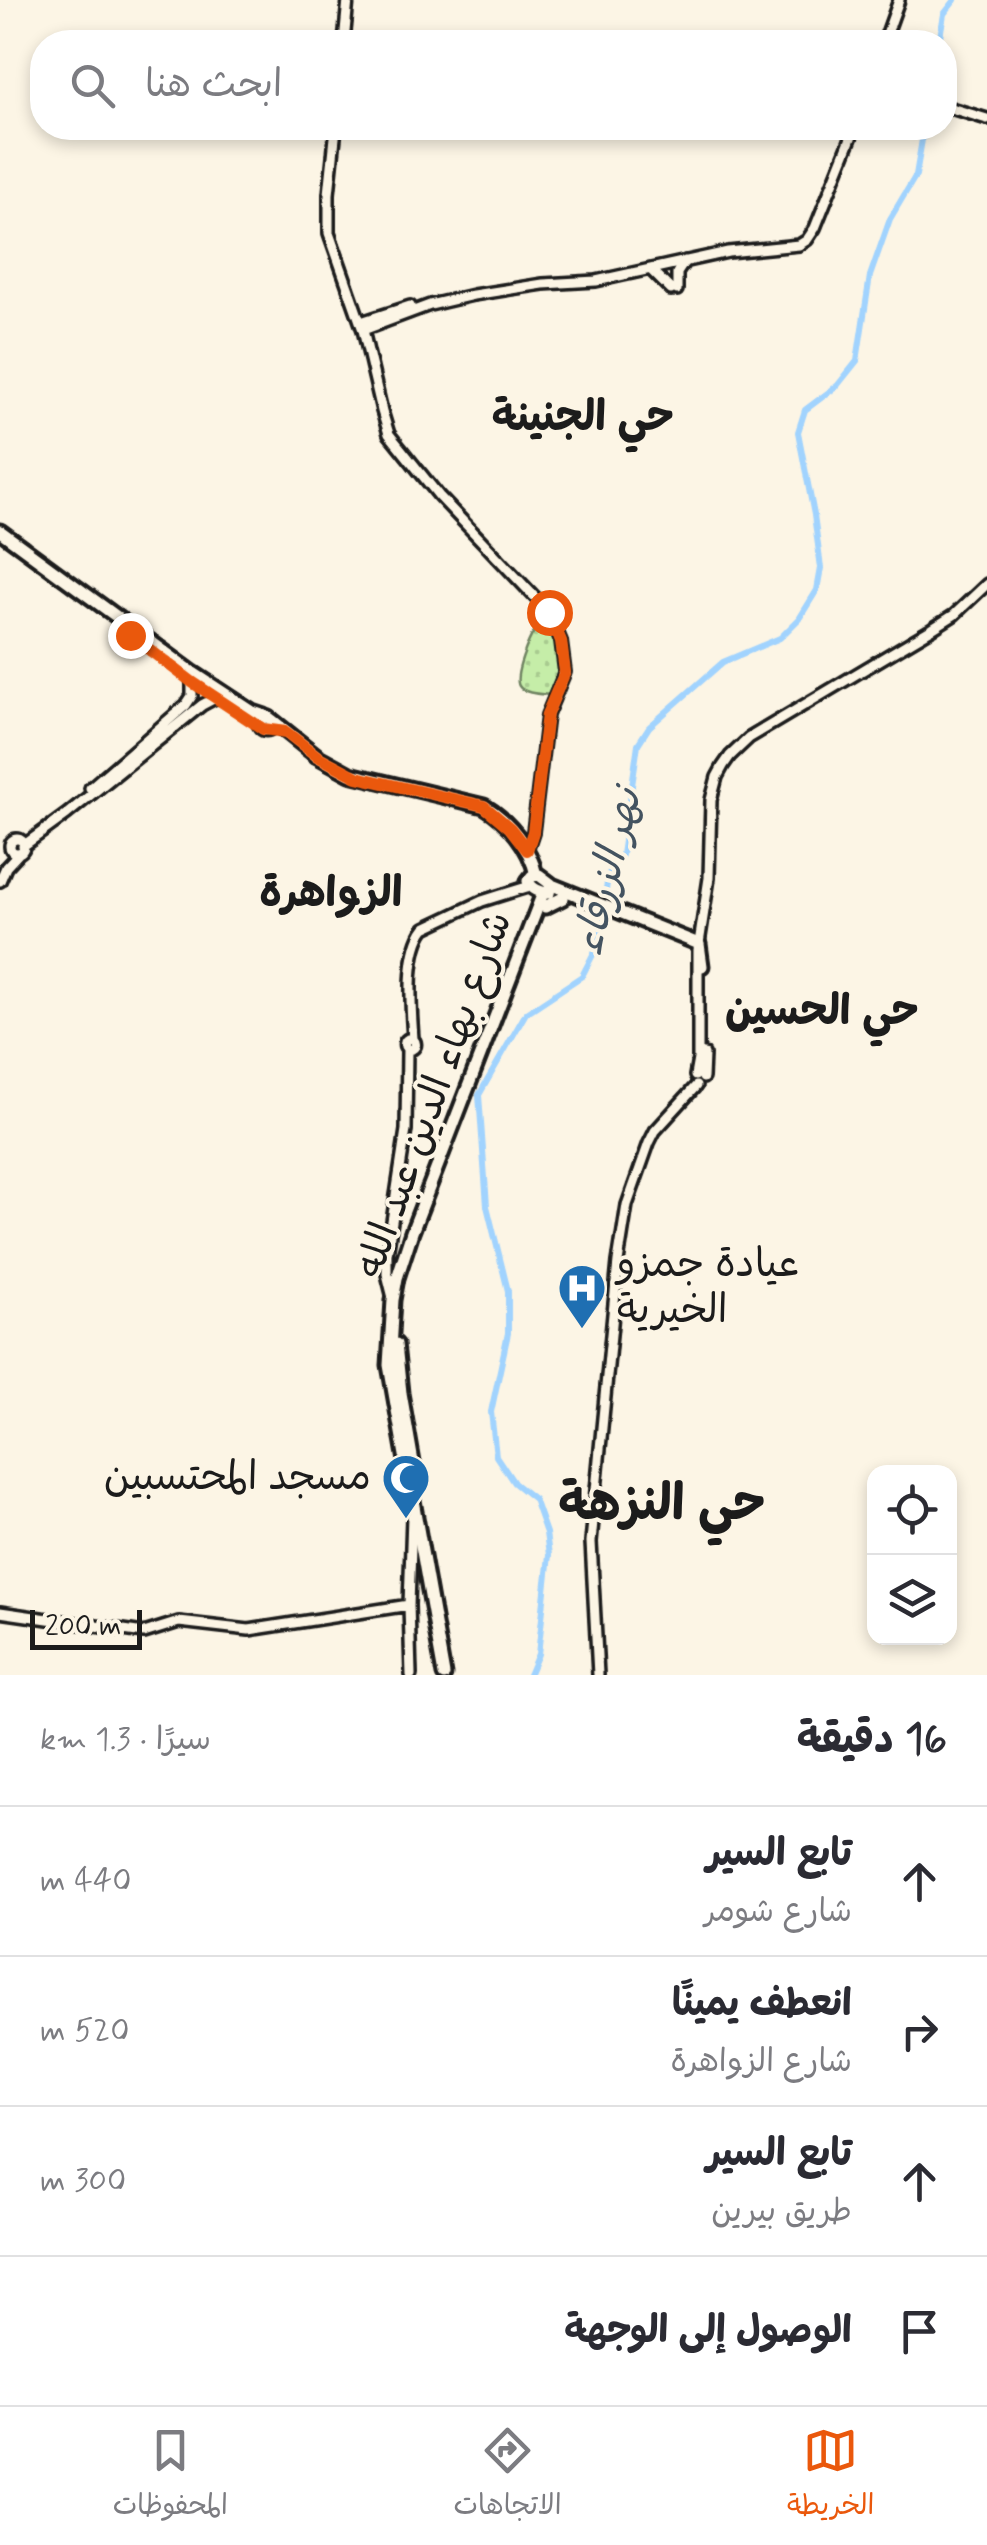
<!DOCTYPE html>
<html lang="ar">
<meta charset="utf-8">
<style>
body{margin:0;font-family:Mynerve,"Playpen Sans Arabic",sans-serif;background:#f2f2f3;color:#2b2b33;direction:rtl}
.controls{position:absolute;right:30px;bottom:30px;display:grid;overflow:hidden;border-radius:20px;box-shadow:0 5px 15px #0003}
.controls button{width:90px;height:90px;display:grid;place-items:center;padding:0;border:0;border-bottom:2px solid #e1e1e2;background:#fff;color:#2b2b33;font:50px sans-serif}
.scale{position:absolute;left:30px;bottom:25px;width:112px;box-sizing:border-box;padding-left:10px;border:5px solid #1c1c1c;border-top:0;font-size:28px;line-height:35px;white-space:nowrap;color:#1c1c1c;-webkit-text-stroke:8px #fcf5e5;paint-order:stroke}
.stop{position:absolute;width:30px;height:30px;margin:-22px;border:8px solid #ea580c;border-radius:50%;background:#fff}
.stop.end{background:#ea580c;border-color:#fff;box-shadow:0 2px 10px #0008}
.list{margin:0;padding:0;list-style:none}
h2{display:flex;justify-content:space-between;align-items:center;height:130px;margin:0;padding:0 40px;font-size:42px}
h2 small{font-size:32px;font-weight:400;color:#7c7c81}
.list li{display:grid;grid-template-columns:65px 1fr auto;gap:30px;align-items:center;box-sizing:border-box;height:150px;padding:0 40px;border-top:2px solid #e1e1e2}
.list b{display:block;font-size:38px;white-space:nowrap}
.list p{margin:0;font-size:32px;white-space:nowrap;color:#7c7c81}
.list em{font-size:32px;font-style:normal;color:#7c7c81}
.icon{flex:none;width:55px;height:55px;fill:none;stroke:currentColor;stroke-width:2;stroke-linecap:round;stroke-linejoin:round}
.map{position:relative;flex:none;width:987px;height:1675px;overflow:hidden;direction:ltr}
.search{position:absolute;background:#fff;box-shadow:0 5px 15px #0003;left:30px;right:30px;top:30px;height:110px;display:flex;align-items:center;gap:25px;box-sizing:border-box;padding:0 35px;border-radius:40px;color:#7c7c81;font-size:38px}
.sheet{height:730px;background:#fff}
nav{display:flex;justify-content:space-around;align-items:center;box-sizing:border-box;height:140px;border-top:2px solid #e1e1e2;background:#fff;font-size:28px;color:#7c7c81}
nav a{display:grid;justify-items:center;gap:5px}
nav .on{color:#ea580c}
.map>svg:first-child{display:block}
</style>
<div class="map">
<svg width="987" height="1675" viewBox="0 0 987 1675">
<defs>
<pattern id="park-dots" width="8" height="8" patternUnits="userSpaceOnUse" patternTransform="scale(2.5)"><rect width="8" height="8" fill="#c5eda8"/><path d="M2 2h.1M6 6h.1" fill="none" stroke="#a9cb90" stroke-width="1.8" stroke-linecap="round"/></pattern>
</defs>
<rect width="100%" height="100%" fill="#fcf5e5"/>
<filter id="ink" filterUnits="userSpaceOnUse"><feTurbulence type="fractalNoise" baseFrequency=".01" numOctaves="2"/><feDisplacementMap in="SourceGraphic" scale="20" xChannelSelector="R" yChannelSelector="G"/><feConvolveMatrix kernelMatrix="1 2 1 2 8 2 1 2 1" color-interpolation-filters="sRGB"/></filter>
<g filter="url(#ink)">
<path fill="url(#park-dots)" stroke="#708462" stroke-width="2.5" d="M535,630h12l9,7 8,33 -6,17 -8,8c-9,-1 -26,-1 -31,-9 -6,-10 10,-47 16,-56z"/>
<g fill="none" stroke-linecap="round" stroke-linejoin="round">
<path stroke="#a1d3fe" stroke-width="6" d="M939,42l5,-28 11,-14
M529,1675l9,-21 11,-99 -3,-22 -12,-34 -20,-16 -18,-27 -5,-44 17,-79v-42l-21,-85 -8,-111 47,-82 56,-37 16,-31 6,-24 1,-23 3,-23 14,-20 16,-111 11,-17 74,-65 57,-24 19,-19 18,-29 4,-22 -7,-53 -16,-83 7,-22 32,-24 20,-25 13,-85 20,-57 26,-44 8,-47"/>
<g stroke="#1c1c1c" stroke-width="16">
<path id="secondary" d="M344,42l4,-42
M884,42l15,-42
M944,106l43,13
M336,128l-7,66v39l34,97 19,81 7,23 50,62 110,116 12,29 4,31 -18,43 -14,117 -6,18
M651,270l20,20
M677,290v-17l8,-12
M361,322l49,-16
M363,330l67,-25 43,-10 70,-11 53,-3 132,-29 71,-7 8,-5 8,-12 40,-100
M90,788l96,-83 6,-9v-15
M10 846a7 7 0 1 1 14 0a7 7 0 1 1-14 0Z
M23,846l44,-32 135,-109 15,-8
M0,881l6,-14 13,-14
M404.5 1044a5.5 5.5 0 1 1 11 0a5.5 5.5 0 1 1-11 0Z
M413,1039c-2,-30 -7,-87 12,-111l57,-27 48,-15
M695,1076l3,-17v-109l11,-72 2,-78 6,-23 6,-11 7,-10 19,-18 183,-109 22,-14 33,-31
M703,1078l1,-24
M393,1298l-6,-24v-20l19,-124 1,-81
M0,1612l144,21 35,-11 70,8 160,-25
M411,1675l-2,-70 3,-89
M598,1675l-7,-133 27,-280 9,-57 22,-62 6,-12 41,-45"/>
</g>
<g stroke="#1c1c1c" stroke-width="19">
<path id="primary" d="M0,531l192,141 61,40 12,4
M260 723a6 6 0 1 1 12 0a6 6 0 1 1-12 0Z
M272,720l45,36 33,18 134,32c25,15 46,41 52,69
M539,875l12,9 -2,9c-8,0 -18,-4 -21,-12l4,-5z
M552,885l147,59 3,22
M545,907l18,-9
M396,1344l5,49 14,81
M444,1675l-55,-310 4,-65 4,-22 15,-46 131,-339"/>
</g>
<use href="#secondary" stroke="#fcf5e5" stroke-width="9"/>
<use href="#primary" stroke="#fcf5e5" stroke-width="11"/>
</g>
</g>
<g fill="none" stroke-linecap="round" stroke-linejoin="round" filter="url(#ink)">
<path stroke="#ea580c" stroke-width="12" d="M130,635l62,47 71,47 23,3 31,24 40,21 127,29 26,22 17,22 6,-18 14,-118 18,-42 -4,-31 -12,-29"/>
</g>
<defs>
<g id="hospital-pin" transform="scale(2.5)"><path d="M0 17L-7.5 6A9.5 9.5 0 1 1 7.5 6Z" fill="#1f6fb2" stroke="#fcf5e5"/><path d="M-5-5h3v3.5h4V-5h3V5h-3V1.5h-4V5h-3Z" fill="#fff"/></g>
<g id="mosque-pin" transform="scale(2.5)"><path d="M0 17L-7.5 6A9.5 9.5 0 1 1 7.5 6Z" fill="#1f6fb2" stroke="#fcf5e5"/><path d="M3.5-4.9A6 6 0 1 0 3.5 4.9A5 5 0 1 1 3.5-4.9Z" fill="#fff"/></g>
</defs>
<g fill-rule="evenodd">
<use href="#hospital-pin" x="582" y="1288"/>
<use href="#mosque-pin" x="406" y="1478"/>
</g>
<g text-anchor="middle" dominant-baseline="central" stroke-width="8" stroke-linejoin="round" paint-order="stroke">
<g font-size="40" fill="#1c1c1c" stroke="#fcf5e5">
<text transform="translate(435 1095) rotate(-70)">شارع بهاء الدين عبد الله</text>
</g>
<g font-size="40" fill="#1c1c1c" stroke="#fcf5e5" text-anchor="start">
<text x="617" y="1265">عيادة جمزو<tspan x="617" dy="46">الخيرية</tspan></text>
<text x="371" y="1478" text-anchor="end">مسجد المحتسبين</text>
</g>
<g font-size="42" font-weight="bold" fill="#1c1c1c" stroke="#fcf5e5">
<text x="583" y="418">حي الجنينة</text>
<text x="331" y="894">الزواهرة</text>
<text x="822" y="1012">حي الحسين</text>
</g>
<g font-size="42" font-style="italic" fill="#445360" stroke="#fcf5e5">
<text transform="translate(609 872) rotate(-76)">نهر الزرقاء</text>
</g>
<g font-size="50" font-weight="bold" fill="#1c1c1c" stroke="#fcf5e5">
<text x="662" y="1505">حي النزهة</text>
</g>
</g>
</svg>
<div class="controls">
<button><svg class="icon" aria-label="locate" viewBox="0 0 24 24"><circle cx="12" cy="12" r="6"/><path d="M12 2v4M12 18v4M2 12h4M18 12h4"/></svg></button>
<button><svg class="icon" aria-label="layers" viewBox="0 0 24 24"><path d="M12 4l9 5-9 5-9-5zM3 14l9 5 9-5"/></svg></button>
</div>
<div class="scale">200 m</div>
<div class="stop" style="left:549px;top:612px"></div>
<div class="stop end" style="left:130px;top:635px"></div>
<div class="search"><svg class="icon" aria-label="search" viewBox="0 0 24 24"><circle cx="10" cy="10" r="6"/><path d="M15 15l6 6"/></svg>ابحث هنا</div>
</div>
<section class="sheet">
<h2>16 دقيقة<small>سيرًا · 1.3 km</small></h2>
<ul class="list">
<li><svg class="icon" aria-label="ahead" viewBox="0 0 24 24"><path d="M12 20V5M6 11l6-6 6 6"/></svg><div><b>تابع السير</b><p>شارع شومر</p></div><em>440 m</em></li>
<li><svg class="icon" aria-label="right" viewBox="0 0 24 24"><path d="M7 20v-9h11M14 6l5 5-5 5"/></svg><div><b>انعطف يمينًا</b><p>شارع الزواهرة</p></div><em>520 m</em></li>
<li><svg class="icon" aria-label="ahead" viewBox="0 0 24 24"><path d="M12 20V5M6 11l6-6 6 6"/></svg><div><b>تابع السير</b><p>طريق بيرين</p></div><em>300 m</em></li>
<li><svg class="icon" aria-label="arrive" viewBox="0 0 24 24"><path d="M6 21V4h12l-3 4 3 4H6"/></svg><div><b>الوصول إلى الوجهة</b></div></li>
</ul>
</section>
<nav>
<a class="on"><svg class="icon" aria-label="map" viewBox="0 0 24 24"><path d="M3 6l6-2 6 2 6-2v14l-6 2-6-2-6 2zM9 4v14M15 6v14"/></svg>الخريطة</a>
<a><svg class="icon" aria-label="directions" viewBox="0 0 24 24"><path d="M12 3l9 9-9 9-9-9zM9 14v-3h6M13 9l2 2-2 2"/></svg>الاتجاهات</a>
<a><svg class="icon" aria-label="saved" viewBox="0 0 24 24"><path d="M7 4h10v16l-5-4-5 4z"/></svg>المحفوظات</a>
</nav>
